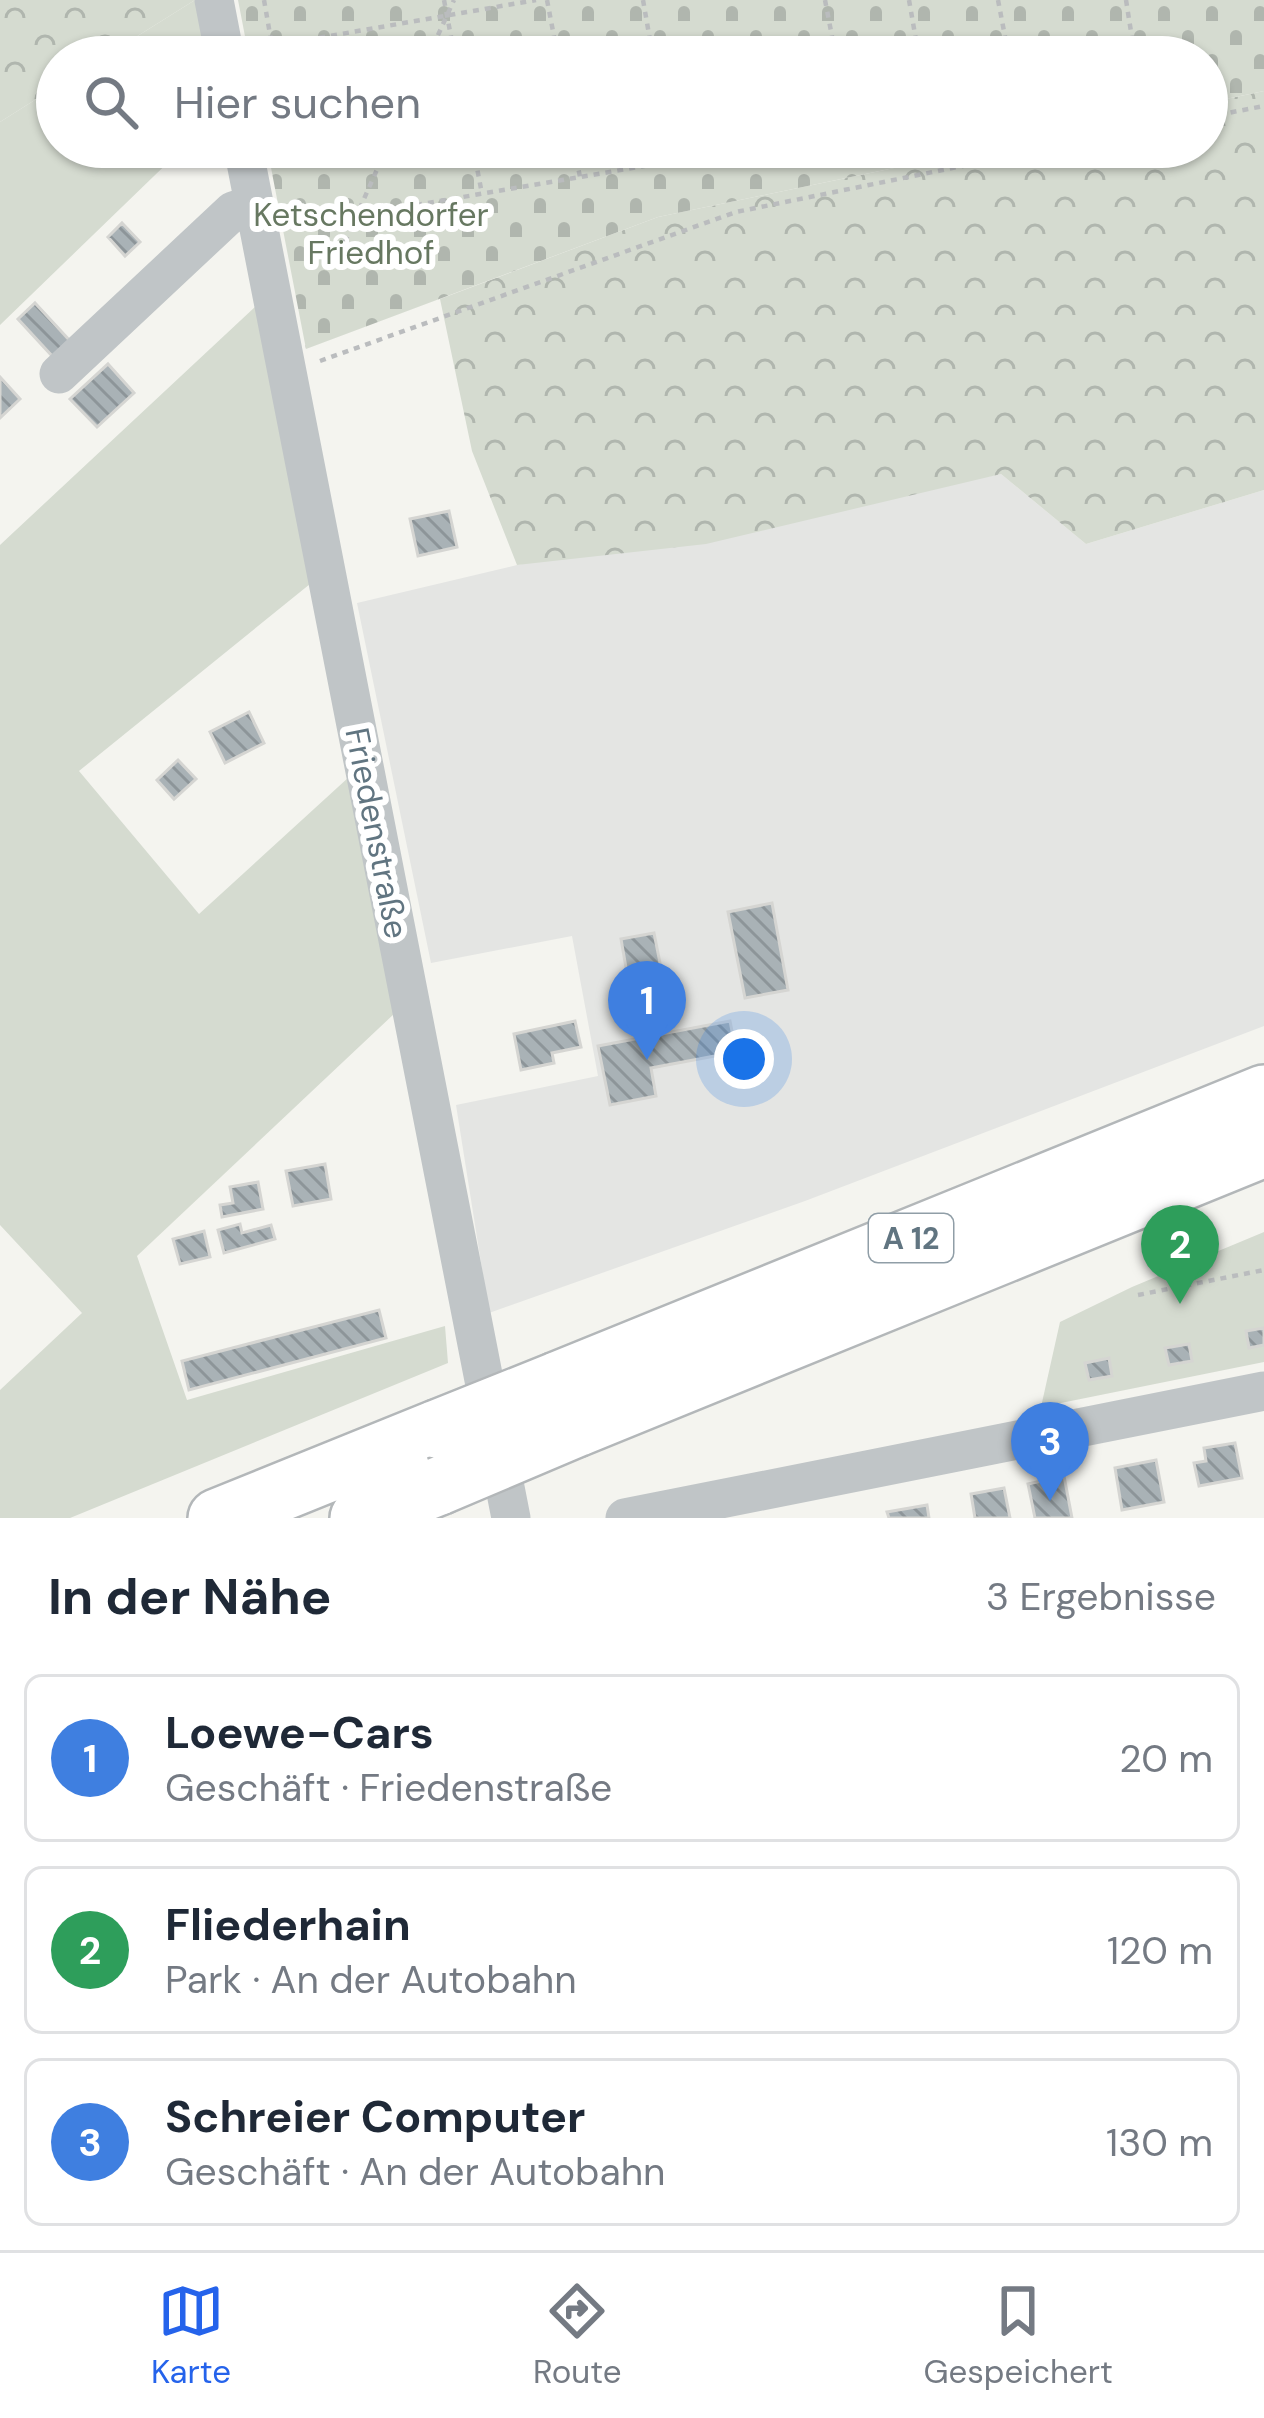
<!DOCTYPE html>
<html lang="de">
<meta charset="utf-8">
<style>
body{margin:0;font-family:"DM Sans",sans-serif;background:#f6f6f7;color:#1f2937}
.you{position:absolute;left:744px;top:1059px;width:42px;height:42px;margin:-30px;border:9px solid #fff;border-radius:50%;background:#1a73e8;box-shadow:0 0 0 18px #1a73e833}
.badge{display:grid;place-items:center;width:78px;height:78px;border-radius:50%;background:#2563eb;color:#fff;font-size:39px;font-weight:700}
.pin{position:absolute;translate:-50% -99px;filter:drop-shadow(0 3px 6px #0008)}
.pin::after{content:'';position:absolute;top:63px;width:42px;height:36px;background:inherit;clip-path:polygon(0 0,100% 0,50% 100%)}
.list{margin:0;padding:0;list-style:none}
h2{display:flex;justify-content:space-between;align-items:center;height:156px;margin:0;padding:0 48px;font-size:51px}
h2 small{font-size:39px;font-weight:400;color:#747a83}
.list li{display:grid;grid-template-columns:78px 1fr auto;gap:36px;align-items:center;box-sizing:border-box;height:168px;margin:0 24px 24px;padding:0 24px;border:3px solid #e0e1e3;border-radius:18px}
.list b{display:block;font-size:45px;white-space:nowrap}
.list p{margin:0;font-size:39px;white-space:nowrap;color:#747a83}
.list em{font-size:39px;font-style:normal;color:#747a83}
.icon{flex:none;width:66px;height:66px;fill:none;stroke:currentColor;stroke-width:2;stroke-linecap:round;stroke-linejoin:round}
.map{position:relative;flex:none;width:1264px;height:1518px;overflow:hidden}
.search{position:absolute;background:#fff;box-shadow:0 3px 9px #0004;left:36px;right:36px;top:36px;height:132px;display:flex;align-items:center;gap:30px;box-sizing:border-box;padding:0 42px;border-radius:66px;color:#747a83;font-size:45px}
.sheet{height:732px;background:#fff}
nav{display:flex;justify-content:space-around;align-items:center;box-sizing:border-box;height:168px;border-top:3px solid #e0e1e3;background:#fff;font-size:33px;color:#747a83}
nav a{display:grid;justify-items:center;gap:6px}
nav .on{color:#2563eb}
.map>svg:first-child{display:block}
</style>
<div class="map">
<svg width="1264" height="1518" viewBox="0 0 1264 1518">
<defs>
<pattern id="forest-crowns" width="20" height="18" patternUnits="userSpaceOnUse" patternTransform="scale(3)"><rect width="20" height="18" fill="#d5dbd0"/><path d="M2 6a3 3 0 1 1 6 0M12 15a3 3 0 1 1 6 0" fill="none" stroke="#b0b6ae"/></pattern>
<pattern id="cemetery-stones" width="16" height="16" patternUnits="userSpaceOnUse" patternTransform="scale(3)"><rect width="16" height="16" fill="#d5dbd0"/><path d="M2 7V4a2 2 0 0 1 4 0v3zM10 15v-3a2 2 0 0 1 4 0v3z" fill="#b0b6ae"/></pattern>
<pattern id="building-back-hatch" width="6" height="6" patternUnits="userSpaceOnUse" patternTransform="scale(3)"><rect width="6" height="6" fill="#a9b2b6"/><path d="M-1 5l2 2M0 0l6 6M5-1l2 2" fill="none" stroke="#8d9599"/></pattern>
</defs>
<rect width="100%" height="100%" fill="#f4f4ef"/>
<path fill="#e4e5e3" d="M1001,474l85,70 178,-54v536l-459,175 -316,112 -33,-208 142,-29 -26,-140 -141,27 -74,-360 160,-38z"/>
<path fill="#d5dbd0" d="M195,0h5l11,57h-107z
M57,86v61h127l-184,178v-203z
M257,305l53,279 -231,187 120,143 150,-137 46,236 -258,243 50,144 258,-74 3,37 -378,155h-70v-128l82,-77 -82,-88v-680z
M1264,1232v130l-223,45 19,-85 72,-35z"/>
<path fill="url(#forest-crowns)" d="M0,0h195l-91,57h-47v29l-57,36z
M1264,91v399l-178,54 -85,-70 -295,70 -189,21 -45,-114 -32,-152 218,-82 337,-70h212v-44z"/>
<path fill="url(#cemetery-stones)" d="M238,0h1026v91l-57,12v-46h-958z
M267,147h728l-337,70 -352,132z"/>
<path fill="url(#building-back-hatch)" stroke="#d5d5d2" stroke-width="3" d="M122,223l18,19 -15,14 -17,-19z
M35,303l36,39 -17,16 -36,-39z
M108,364l26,29 -37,34 -27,-28z
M0,377l20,22 -20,19z
M449,511l8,36 -39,9 -8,-37z
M249,712l15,31 -39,20 -15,-31z
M178,760l18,19 -22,20 -17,-19z
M772,903l16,87 -43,8 -17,-86z
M654,933l8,40 -34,6 -7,-40z
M575,1021l6,26 -29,6 2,10 -33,7 -7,-36z
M730,1021l6,31 -85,16 5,28 -46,9 -12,-59z
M325,1164l6,35 -38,7 -7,-35z
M258,1182l5,27 -41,8 -2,-12 13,-2 -3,-16z
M240,1224l2,9 29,-8 4,14 -51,14 -6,-23z
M204,1231l6,26 -30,7 -7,-25z
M379,1310l7,28 -197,52 -7,-29z
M1264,1328v17l-15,3 -3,-17z
M1189,1344l3,17 -23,4 -4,-17z
M1109,1358l3,18 -23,4 -4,-17z
M1235,1443l7,35 -43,8 -5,-23 12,-2 -2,-13z
M1156,1460l8,42 -42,8 -7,-42z
M1064,1476l8,42h-37l-7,-34z
M1004,1488l6,30h-35l-4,-24z
M927,1505l2,13h-40l-2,-6z"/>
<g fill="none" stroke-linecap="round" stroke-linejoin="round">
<g stroke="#b3b7b9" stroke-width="62">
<path id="highway" d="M557,1381l707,-287
M576,1428l688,-280
M217,1518l220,-89
M359,1518l80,-32"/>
</g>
<path stroke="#babcbe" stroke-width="4.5" stroke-dasharray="6 6" stroke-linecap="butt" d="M264,0l10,57
M444,0l11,57
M547,0l11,57
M643,0l10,57
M825,0l11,57
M909,0l10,57
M998,0l11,57
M1126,0l9,57
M272,46l264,-46
M428,57l26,-57
M1207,117l57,-11
M473,147l9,47
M574,147l6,30
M670,147l3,14
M357,215l399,-68
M340,253l47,-106
M320,361l416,-149 320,-65
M1138,1295l126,-25"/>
<path stroke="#c0c5c7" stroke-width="39" d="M214,0l11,57
M243,147l268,1371
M59,374l174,-163 21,-7
M625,1518l639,-127"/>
<use href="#highway" stroke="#fff" stroke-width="57"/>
<g stroke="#b3b7b9" stroke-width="62" stroke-linecap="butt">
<path id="highway-bridge" d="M437,1429l120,-48
M439,1486l137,-58"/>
</g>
<use href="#highway-bridge" stroke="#fff" stroke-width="57"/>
</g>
<g text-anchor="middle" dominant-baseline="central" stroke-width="12" stroke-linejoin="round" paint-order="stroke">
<rect fill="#fff" stroke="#909ea7" stroke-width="3" x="869" y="1214" width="84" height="48" rx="9"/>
<g font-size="30" font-weight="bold" fill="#617581">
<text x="911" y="1238">A 12</text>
</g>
<g font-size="33" fill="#677861" stroke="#fff">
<text x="371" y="214">Ketschendorfer<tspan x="371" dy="38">Friedhof</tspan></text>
</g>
<g font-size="33" fill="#617581" stroke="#fff">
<text transform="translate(377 833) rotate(79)">Friedenstraße</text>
</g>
</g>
</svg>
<div class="you"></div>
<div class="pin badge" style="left:647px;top:1060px;background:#3f7fe0">1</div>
<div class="pin badge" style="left:1180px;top:1304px;background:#2e9e5b">2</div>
<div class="pin badge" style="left:1050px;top:1501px;background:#3f7fe0">3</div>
<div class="search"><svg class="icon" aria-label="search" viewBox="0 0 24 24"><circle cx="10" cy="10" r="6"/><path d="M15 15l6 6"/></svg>Hier suchen</div>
</div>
<section class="sheet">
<h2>In der Nähe<small>3 Ergebnisse</small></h2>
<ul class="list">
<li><span class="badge" style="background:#3f7fe0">1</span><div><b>Loewe-Cars</b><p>Geschäft · Friedenstraße</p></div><em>20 m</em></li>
<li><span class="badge" style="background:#2e9e5b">2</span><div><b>Fliederhain</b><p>Park · An der Autobahn</p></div><em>120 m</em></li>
<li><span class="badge" style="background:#3f7fe0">3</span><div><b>Schreier Computer</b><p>Geschäft · An der Autobahn</p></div><em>130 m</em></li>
</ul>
</section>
<nav>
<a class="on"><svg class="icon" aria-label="map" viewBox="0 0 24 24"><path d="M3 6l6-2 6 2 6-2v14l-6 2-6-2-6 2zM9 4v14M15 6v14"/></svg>Karte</a>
<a><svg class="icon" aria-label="directions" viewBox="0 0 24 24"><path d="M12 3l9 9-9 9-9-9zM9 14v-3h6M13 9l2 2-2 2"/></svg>Route</a>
<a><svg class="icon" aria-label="saved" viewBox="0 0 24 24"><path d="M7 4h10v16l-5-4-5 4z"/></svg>Gespeichert</a>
</nav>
